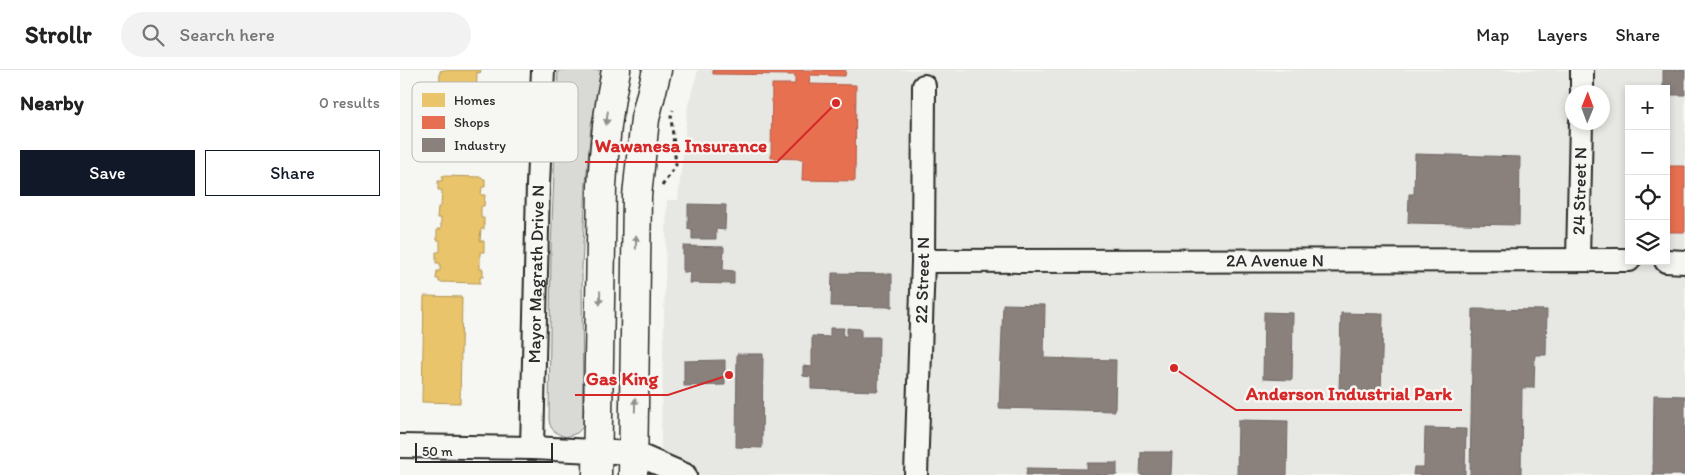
<!DOCTYPE html>
<meta charset="utf-8">
<style>
body{margin:0;font-family:Itim,sans-serif;background:#f2f2f2;color:#222}
.controls{position:absolute;right:15px;top:15px;display:grid;overflow:hidden;border-radius:0px;box-shadow:0 2px 8px #0003}
.controls button{width:45px;height:45px;display:grid;place-items:center;padding:0;border:0;border-bottom:1px solid #e0e0e0;background:#fff;color:#222;font:25px sans-serif}
.compass{position:absolute;left:1165px;top:15px;width:45px;height:45px;border-radius:50%;background:#fff;box-shadow:0 2px 8px #0003;rotate:1deg}
.scale{position:absolute;left:15px;bottom:12px;width:138px;box-sizing:border-box;padding-left:5px;border:2px solid #2b2b2b;border-top:0;font-size:14px;line-height:18px;white-space:nowrap;color:#2b2b2b;-webkit-text-stroke:4px #f6f6f2;paint-order:stroke}
.list{margin:0;padding:0;list-style:none}
h2{display:flex;justify-content:space-between;align-items:center;height:65px;margin:0;padding:0 20px;font-size:21px}
h2 small{font-size:16px;font-weight:400;color:#767676}
.actions{display:flex;gap:10px;padding:15px 20px}
.actions a{flex:1;padding:11px 0;border:1px solid #111827;border-radius:0px;text-align:center;font-size:18px;color:#111827}
.actions .main{background:#111827;color:#fff}
.icon{flex:none;width:28px;height:28px;fill:none;stroke:currentColor;stroke-width:2;stroke-linecap:round;stroke-linejoin:round}
.map{position:relative;flex:none;width:1285px;height:405px;overflow:hidden}
header{display:flex;align-items:center;gap:30px;box-sizing:border-box;height:70px;padding:0 25px;background:#fff;border-bottom:1px solid #e0e0e0}
header strong{font-size:24px}
nav{display:flex;gap:28px;margin-inline-start:auto;font-size:18px}
.search{width:350px;height:45px;background:#f2f2f2;display:flex;align-items:center;gap:12px;box-sizing:border-box;padding:0 18px;border-radius:28px;color:#767676;font-size:19px}
main{display:flex}
aside{flex:1;background:#fff}
.map>svg:first-child{display:block}
</style>
<header>
<strong>Strollr</strong>
<div class="search"><svg class="icon" aria-label="search" viewBox="0 0 24 24"><circle cx="10" cy="10" r="6"/><path d="M15 15l6 6"/></svg>Search here</div>
<nav><a>Map</a><a>Layers</a><a>Share</a></nav>
</header>
<main>
<aside>
<h2>Nearby<small>0 results</small></h2>
<ul class="list">
</ul>
<div class="actions"><a class="main">Save</a><a>Share</a></div>
</aside>
<div class="map">
<svg width="1285" height="405" viewBox="0 0 1285 405">
<rect width="100%" height="100%" fill="#f6f6f2"/>
<filter id="ink" filterUnits="userSpaceOnUse"><feTurbulence type="fractalNoise" baseFrequency=".02" numOctaves="2"/><feDisplacementMap in="SourceGraphic" scale="10" xChannelSelector="R" yChannelSelector="G"/><feConvolveMatrix kernelMatrix="1 2 1 2 8 2 1 2 1" color-interpolation-filters="sRGB"/></filter>
<g filter="url(#ink)">
<path fill="#e7e7e3" fill-rule="evenodd" d="M298,0h987v405h-1025l7,-275h11l10,-95zM1229,19h37v172h-37zM1172,22h30v30h-30z"/>
<path fill="#d9d9d5" stroke="#828280" d="M158,0h45l-12,55 -5,58 -4,84 1,160 -6,6 -11,4c-10,-3 -17,-8 -17,-19l2,-169z"/>
<path fill="#e9c46a" stroke="#b09657" d="M44,0h37l-1,3 -3,-1 -1,33h4l-1,37h-4v17l-37,-1 1,-18h3l1,-35h-4l1,-34z
M42,106l40,1v2h3v8h-3l-1,8h4l-1,11h-3v12h3v11h-3l-1,12h4v11h-4v17h3v8h-3v6l-41,-1v-3h-3l1,-8h3v-8h-4v-11h4v-12h-3v-11h4v-11h-4l1,-11h3l1,-17h-4v-9h4z
M24,226l38,1 -2,106 -38,-1z"/>
<path fill="#e76f51" stroke="#af5b46" d="M313,0h133l-1,6 -35,-1 -1,9 47,1 -1,96 -53,-1 1,-21 -32,-1 1,-74h23v-9l-82,-1z
M1266,96h19v66h-19z"/>
<path fill="#8a817c" stroke="#6e6764" d="M1263,0h22v25h-19v-6h-3z
M1015,84l105,3 -1,68 -111,-2 1,-29h5z
M288,134l38,1 -1,25 -9,-1v10h-24v-10h-4z
M283,176l41,1 -1,23 11,1v13l-45,-1 1,-11h-7z
M432,203l60,1v33l-61,-1z
M603,234l42,1 -1,53 72,2 -1,51 -116,-3z
M1073,239l74,1 -1,45h-11l-1,33h-12l-1,87h-51z
M864,242l29,1 -1,67 -29,-1z
M941,243l42,1 -2,81 -42,-2z
M430,258h14l-1,8h4v-8l14,1v8h18l-1,54 -67,-2v-12l-8,-1v-10l9,1v-31l18,1z
M337,284h26l-1,94 -26,-1z
M325,290v25l-41,1v-25z
M1254,325l31,1v79h-32z
M838,350l50,1 -1,54h-50z
M1025,358l41,1 -1,46h-52l1,-8h10z
M741,382h31l-1,23h-31z
M687,393h30v12h-91l1,-7 60,1z"/>
<g fill="none" stroke-linecap="round" stroke-linejoin="round">
<g stroke="#2b2b2b" stroke-width="26">
<g id="minor">
<path d="M1182,22v-22"/>
<path id="s1" d="M1178,189l3,-137"/>
<path id="s2" d="M523,191l706,-1"/>
<path d="M1266,191l19,1"/>
<path d="M0,376l132,2 102,5 51,22"/>
<path id="s3" d="M132,378l6,-263 5,-115"/>
<path id="s4" d="M516,405l7,-214 1,-175"/>
</g>
</g>
<g stroke="#2b2b2b" stroke-width="31">
<path id="major" d="M197,405l5,-289c2,-40 6,-77 14,-116
M233,405l4,-279 8,-77 12,-49"/>
</g>
<path stroke="#2b2b2b" stroke-width="3" stroke-dasharray="4 4" stroke-linecap="butt" d="M262,116l14,-21 -5,-48 2,-7"/>
<use href="#minor" stroke="#f6f6f2" stroke-width="22"/>
<use href="#major" stroke="#f6f6f2" stroke-width="28"/>
</g>
<defs><path id="oneway-solid" d="M-6-.8H1V-3.2L6.5 0L1 3.2V.8H-6Z" transform="scale(1.25)"/></defs>
<g fill="#90908e">
<use href="#oneway-solid" transform="translate(207 48) rotate(97)"/>
<use href="#oneway-solid" transform="translate(236 172) rotate(-89)"/>
<use href="#oneway-solid" transform="translate(200 228) rotate(91)"/>
<use href="#oneway-solid" transform="translate(235 335) rotate(-89)"/>
</g>
</g>
<g text-anchor="middle" dominant-baseline="central" stroke-width="5" stroke-linejoin="round" paint-order="stroke">
<g font-size="18" fill="#2b2b2b" stroke="#f6f6f2">
<text stroke="none"><textPath href="#s1" startOffset="68">24 Street N</textPath></text>
<text stroke="none"><textPath href="#s2" startOffset="352">2A Avenue N</textPath></text>
<text stroke="none"><textPath href="#s3" startOffset="174">Mayor Magrath Drive N</textPath></text>
<text stroke="none"><textPath href="#s4" startOffset="195">22 Street N</textPath></text>
</g>
</g>
<rect x="12" y="12" width="166" height="80" rx="8" fill="#f6f6f2" stroke="#b9b9b6" stroke-width="1"/>
<rect x="22" y="23" width="23" height="14" fill="#e9c46a"/>
<rect x="22" y="46" width="23" height="13" fill="#e76f51"/>
<rect x="22" y="68" width="23" height="14" fill="#8a817c"/>
<g font-size="14" fill="#2b2b2b">
<text x="54" y="35">Homes</text>
<text x="54" y="57">Shops</text>
<text x="54" y="80">Industry</text>
</g>
<path fill="none" stroke="#d62828" stroke-width="2" d="M436 33L377 92H185M329 305L268 325H175M774 298L836 340H1062"/>
<g fill="#d62828" stroke="#f6f6f2" stroke-width="2">
<circle cx="436" cy="33" r="5"/>
<circle cx="329" cy="305" r="5"/>
<circle cx="774" cy="298" r="5"/>
</g>
<g font-size="19" text-anchor="middle" font-weight="bold" fill="#d62828" stroke="#f6f6f2" stroke-width="5" stroke-linejoin="round" paint-order="stroke">
<text x="281" y="82">Wawanesa Insurance</text>
<text x="222" y="315">Gas King</text>
<text x="949" y="330">Anderson Industrial Park</text>
</g>
</svg>
<div class="controls">
<button>+</button>
<button>−</button>
<button><svg class="icon" aria-label="locate" viewBox="0 0 24 24"><circle cx="12" cy="12" r="6"/><path d="M12 2v4M12 18v4M2 12h4M18 12h4"/></svg></button>
<button><svg class="icon" aria-label="layers" viewBox="0 0 24 24"><path d="M12 4l9 5-9 5-9-5zM3 14l9 5 9-5"/></svg></button>
</div>
<svg class="compass" viewBox="-18 -18 36 36"><path d="M0-13l5 13h-10z" fill="#e53935"/><path d="M0 13l5-13h-10z" fill="#767676"/></svg>
<div class="scale">50 m</div>
</div>
</main>
